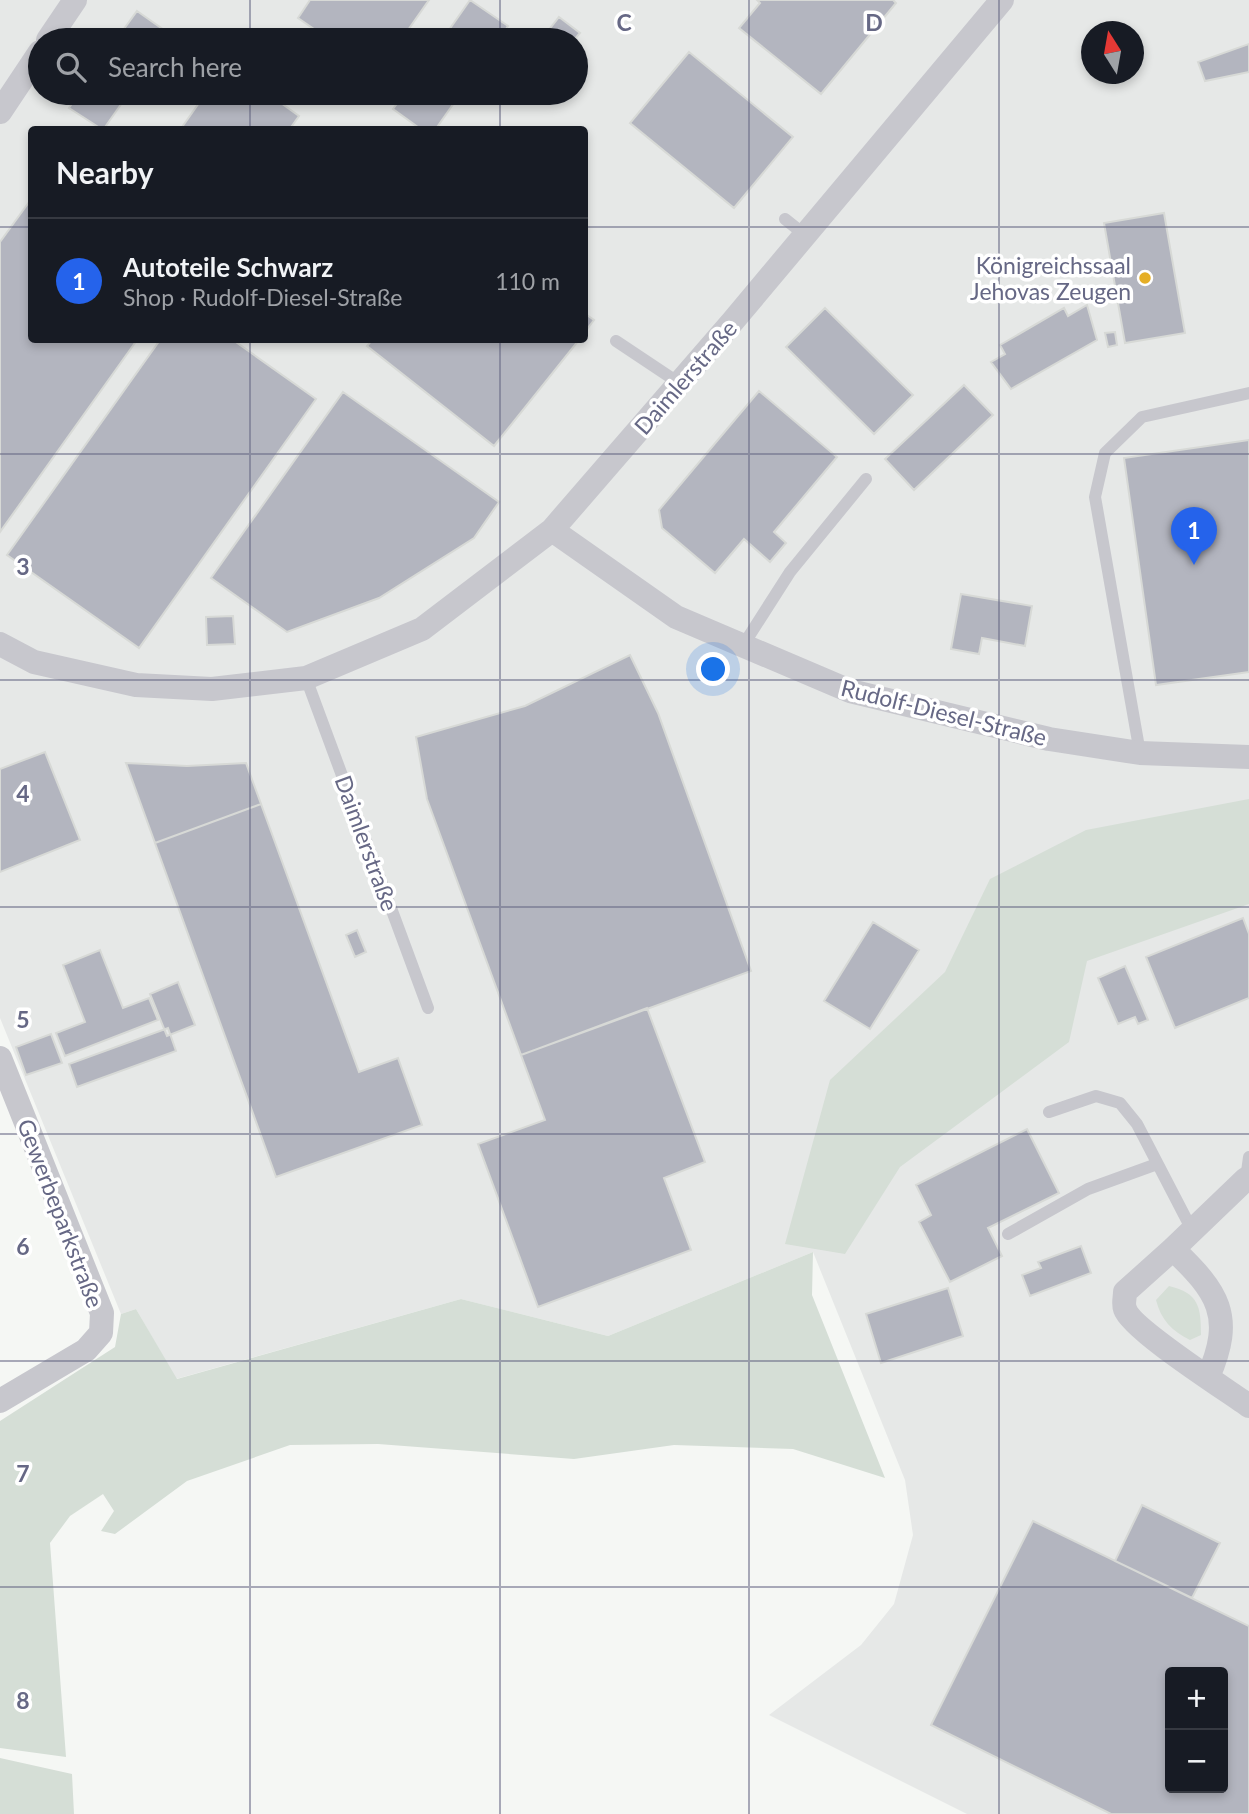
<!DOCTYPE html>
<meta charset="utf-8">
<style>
body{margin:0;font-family:Lato,sans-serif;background:#242831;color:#f1f3f6}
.controls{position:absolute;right:21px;bottom:21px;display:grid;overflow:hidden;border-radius:7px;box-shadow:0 4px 10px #0003}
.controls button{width:63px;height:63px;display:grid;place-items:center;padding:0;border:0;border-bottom:2px solid #363941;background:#171b24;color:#f1f3f6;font:35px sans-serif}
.compass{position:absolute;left:1081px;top:21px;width:63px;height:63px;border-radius:50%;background:#171b24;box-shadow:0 4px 10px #0003;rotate:349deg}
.you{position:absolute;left:714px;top:670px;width:24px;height:24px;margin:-18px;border:5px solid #fff;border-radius:50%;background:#1a73e8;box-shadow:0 0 0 10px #1a73e833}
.badge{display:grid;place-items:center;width:46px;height:46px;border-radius:50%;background:#2563eb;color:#fff;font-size:23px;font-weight:700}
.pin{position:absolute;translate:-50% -58px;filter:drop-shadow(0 2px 4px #0008)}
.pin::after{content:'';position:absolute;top:37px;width:24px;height:21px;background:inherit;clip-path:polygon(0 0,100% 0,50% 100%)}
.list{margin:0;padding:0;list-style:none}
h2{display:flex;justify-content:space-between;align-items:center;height:91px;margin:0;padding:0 28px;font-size:30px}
h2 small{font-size:23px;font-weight:400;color:#9ea1a6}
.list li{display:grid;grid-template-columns:46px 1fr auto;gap:21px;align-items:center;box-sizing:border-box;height:126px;padding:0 28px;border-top:2px solid #363941}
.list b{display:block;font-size:26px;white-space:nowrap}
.list p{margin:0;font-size:23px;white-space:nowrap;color:#9ea1a6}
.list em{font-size:23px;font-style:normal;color:#9ea1a6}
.icon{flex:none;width:38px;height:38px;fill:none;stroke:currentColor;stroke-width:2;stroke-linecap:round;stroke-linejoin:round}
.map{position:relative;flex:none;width:1249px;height:1814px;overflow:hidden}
.search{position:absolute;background:#171b24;box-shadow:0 4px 10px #0003;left:28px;top:28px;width:560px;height:77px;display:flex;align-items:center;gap:18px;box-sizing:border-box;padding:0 24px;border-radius:38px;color:#9ea1a6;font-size:26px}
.panel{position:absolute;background:#171b24;box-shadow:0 4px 10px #0003;left:28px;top:126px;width:560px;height:217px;border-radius:7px}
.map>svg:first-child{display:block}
</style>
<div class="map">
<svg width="1249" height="1814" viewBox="0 0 1249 1814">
<rect width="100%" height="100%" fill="#f5f7f4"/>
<path fill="#e6e8e7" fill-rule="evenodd" d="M0,0h1249v1814h-282l-198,-99 92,-70 33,-41 19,-69 -8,-55 -92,-228 -205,84 -147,-37 -285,80 -40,-70 -15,5 -121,-296zM1092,32h42v42h-42zM40,40h536v53h-536zM32,130h552v210h-552zM1170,1672h53v116h-53z"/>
<path fill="#d5ded6" d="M1249,799v105l-162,57 -18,81 -169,125 -55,87 -60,-10 45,-164 115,-108 45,-93 96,-49z
M813,1252l-1,43 73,183 -92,-29 -119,-4 -100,14 -196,-15 -88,1 -103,36 -72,53 -14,-3 13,-20 -11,-17 -33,22 -20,27 16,214 -66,-9v-327l115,-74 6,-33 15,-5 41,70 284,-80 147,37z
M1169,1286c30,7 32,21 32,49l-11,5c-18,-9 -29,-20 -34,-40z
M0,1758l72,16 2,40h-74z"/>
<path fill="#b3b5bf" stroke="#d7d9d6" stroke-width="2" fill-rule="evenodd" d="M310,0h119l-28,40h-71l-32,-22z
M470,0l38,26 -10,14h-56z
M757,0h136l3,3 -75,91 -82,-66 21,-25z
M137,11l34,24 -5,5h-50z
M559,17l21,16 -6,7h-33z
M1249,44v28l-44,9 -7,-19z
M689,52l104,85 -59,71 -104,-85z
M79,93h50l-26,37 -34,-22z
M206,93h61l32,23 -10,14h-109z
M405,93h56l-26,37h-13l-29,-21z
M32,198v142h105l-137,192v-290z
M1164,213l21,120 -60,10 -21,-120z
M1087,305l10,35 -86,49 -20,-27 14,-8 -5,-9 64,-37 4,8z
M825,308l88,87 -39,39 -88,-87z
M584,313l10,7 -10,13z
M1115,332l2,13 -9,2 -3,-14z
M160,340h73l83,59 -177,249 -132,-93z
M372,340h207l-85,106 -127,-100z
M964,385l29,30 -79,75 -29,-31z
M759,391l78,66 -63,75 12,11 -16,19 -26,-23 -29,34 -53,-45 -3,-18z
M343,392l156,110 -25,36 -95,60 -92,34 -76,-54z
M1249,440v232l-93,13 -32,-227z
M961,594l71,12 -7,40 -43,-8 -3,16 -28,-5z
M233,616l2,28 -28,1 -1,-28z
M630,655l28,58 93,258 -230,84 -94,-256 -11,-62 109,-31z
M45,752l35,88 -80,32v-103z
M126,763l61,3 59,-3 15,41 -106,39z
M261,804l98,268 39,-14 24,67 -146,52 -121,-334z
M1243,918l6,16v64l-74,30 -29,-71z
M873,922l46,28 -49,79 -46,-28z
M357,930l9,22 -11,5 -9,-22z
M100,950l23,58 26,-10 9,22 -93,36 -9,-23 29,-11 -22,-57z
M1125,966l23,54 -10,4 -3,-7 -17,7 -20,-46z
M178,982l17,43 -28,11 -17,-42z
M647,1008l58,154 -41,16 27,72 -153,57 -60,-163 67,-24 -24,-65z
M168,1028l8,23 -99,36 -8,-23z
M51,1034l11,29 -36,12 -10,-28z
M1027,1129l32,64 -71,35 14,28 -52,26 -31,-60 12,-7 -15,-30z
M1081,1246l10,27 -61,23 -8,-21 19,-7 -3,-6z
M948,1288l15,48 -82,27 -15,-49z
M1142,1505l78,38 -28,55 -77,-37z
M1033,1521l216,105v188h-138l-180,-89zM1170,1672h53v116h-53z"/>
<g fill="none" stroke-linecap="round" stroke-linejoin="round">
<path stroke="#c7c7cd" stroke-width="12" d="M785,219l20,16
M616,341l63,42
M742,647l48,-75 76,-93
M306,678l122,330
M1140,753l-45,-256 10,-44 37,-36 107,-24
M1049,1112l47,-16 24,7 17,21 55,106
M1246,1179l3,-22
M1008,1234l80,-45 69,-25"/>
<path stroke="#c7c7cd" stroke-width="24" d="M48,40l27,-40
M0,112l40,-60
M552,530l124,87 174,74 199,48 91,14 109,4
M0,644l34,18 102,23 76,4 94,-11 116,-49 130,-99 181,-209 269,-321
M0,1058l102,255 -1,20 -15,17 -86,51
M1173,1249l73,-70
M1208,1377c27,-61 10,-85 -35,-128l-48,43c0,5 -2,12 0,17 6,20 102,81 124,97"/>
</g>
<path fill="none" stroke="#666885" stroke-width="2" stroke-opacity="0.55" d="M250,0v40M500,0v40M749,0v1814M999,0v1814M250,93v37M500,93v37M0,227h32M584,227h665M250,340v1474M500,340v1474M0,454h1249M0,680h1249M0,907h1249M0,1134h1249M0,1361h1249M0,1587h1249"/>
<circle fill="#e5ae26" stroke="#fff" stroke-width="2.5" cx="1145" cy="278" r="7"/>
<g text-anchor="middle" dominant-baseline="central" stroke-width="7" stroke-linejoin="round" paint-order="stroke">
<g font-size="23" fill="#666885" stroke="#fff" text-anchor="end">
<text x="1131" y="265">Königreichssaal<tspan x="1131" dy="26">Jehovas Zeugen</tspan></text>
</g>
<g font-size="23" fill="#666885" stroke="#fff">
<text transform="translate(685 377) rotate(-49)">Daimlerstraße</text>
<text transform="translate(944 712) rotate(14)">Rudolf-Diesel-Straße</text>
<text transform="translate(367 843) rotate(70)">Daimlerstraße</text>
<text transform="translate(61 1213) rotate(69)">Gewerbeparkstraße</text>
</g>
</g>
<g font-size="23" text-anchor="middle" font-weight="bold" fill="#666885" stroke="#fff" stroke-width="7" stroke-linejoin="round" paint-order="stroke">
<text x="624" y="31">C</text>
<text x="874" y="31">D</text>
<text x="23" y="575">3</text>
<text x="23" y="802">4</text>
<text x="23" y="1028">5</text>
<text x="23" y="1255">6</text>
<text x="23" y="1482">7</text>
<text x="23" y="1709">8</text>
</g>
</svg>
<div class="controls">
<button>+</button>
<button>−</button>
</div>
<svg class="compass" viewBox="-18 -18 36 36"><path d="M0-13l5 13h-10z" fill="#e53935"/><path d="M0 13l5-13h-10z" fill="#9ea1a6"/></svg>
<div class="you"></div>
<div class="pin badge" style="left:1194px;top:565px">1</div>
<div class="search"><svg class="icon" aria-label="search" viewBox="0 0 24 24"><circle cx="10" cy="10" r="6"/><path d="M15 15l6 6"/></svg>Search here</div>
<section class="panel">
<h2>Nearby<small></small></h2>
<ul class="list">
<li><span class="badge">1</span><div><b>Autoteile Schwarz</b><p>Shop · Rudolf-Diesel-Straße</p></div><em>110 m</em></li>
</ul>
</section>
</div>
